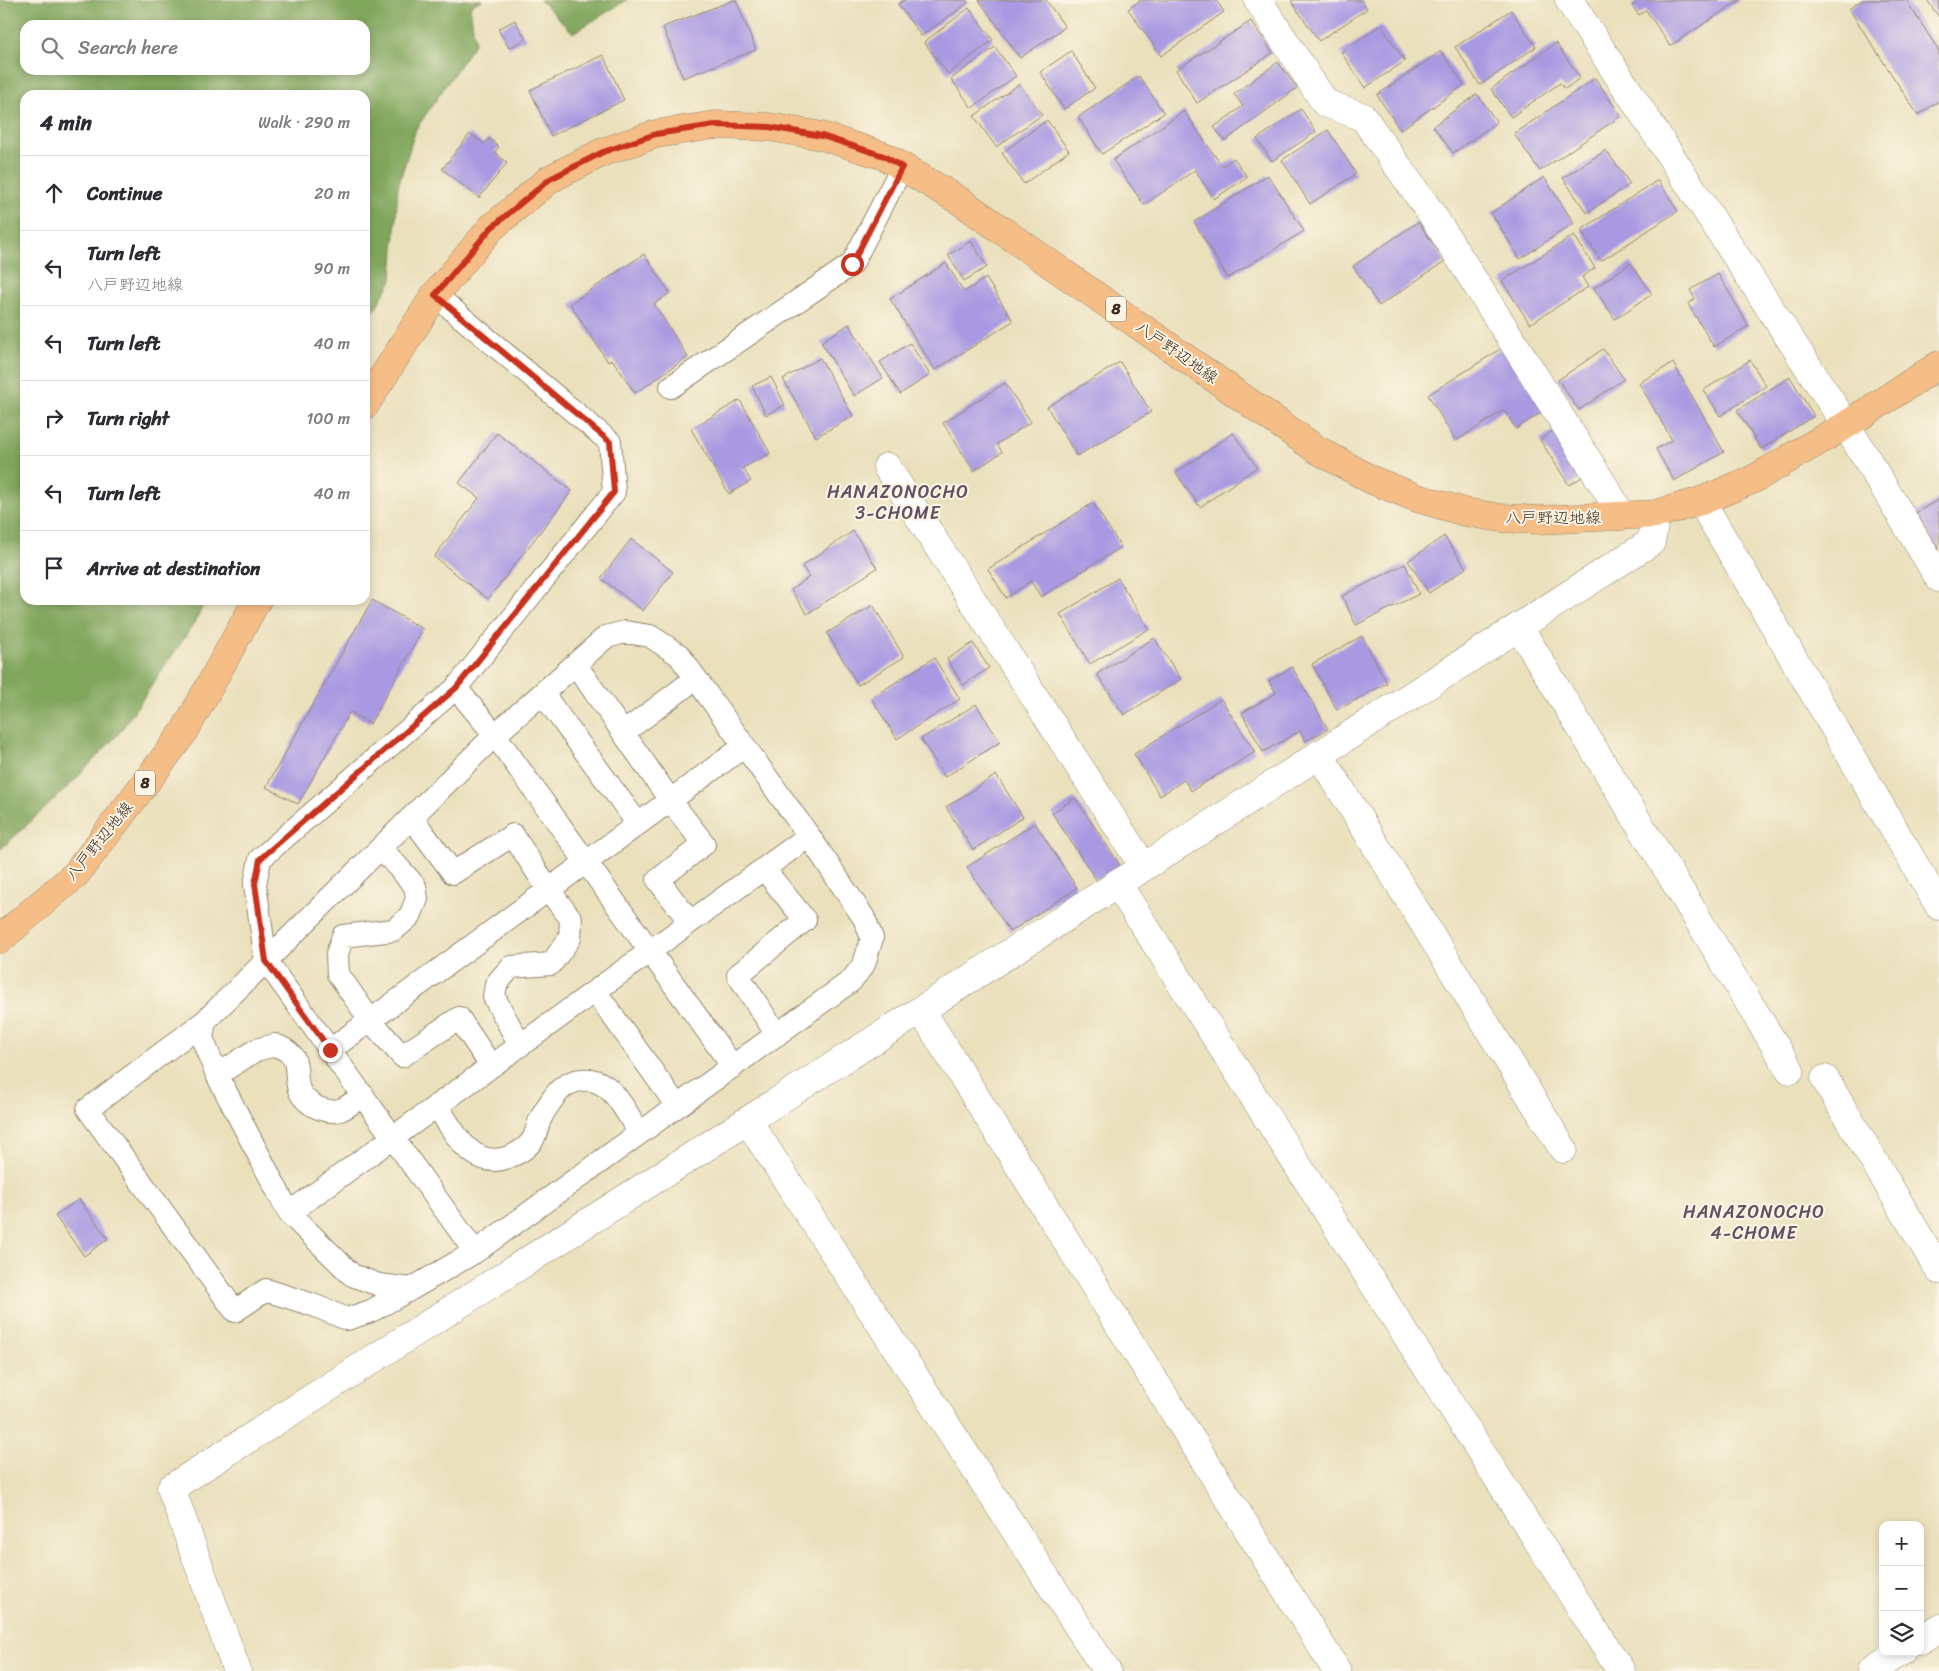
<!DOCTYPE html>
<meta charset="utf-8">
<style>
body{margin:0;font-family:Sriracha,"Klee One",sans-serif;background:#f7f7f7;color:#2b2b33}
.controls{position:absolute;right:15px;bottom:15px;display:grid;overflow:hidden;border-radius:10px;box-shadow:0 2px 8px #0003}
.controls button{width:45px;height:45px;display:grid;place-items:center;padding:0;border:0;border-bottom:1px solid #e1e1e2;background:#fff;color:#2b2b33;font:25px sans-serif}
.stop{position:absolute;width:15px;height:15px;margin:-11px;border:4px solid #c8321e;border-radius:50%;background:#fff}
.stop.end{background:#c8321e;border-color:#fff;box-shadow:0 1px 5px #0008}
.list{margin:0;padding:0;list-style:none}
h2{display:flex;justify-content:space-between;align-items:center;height:65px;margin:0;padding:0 20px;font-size:21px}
h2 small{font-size:16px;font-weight:400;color:#7c7c81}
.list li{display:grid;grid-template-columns:32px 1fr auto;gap:15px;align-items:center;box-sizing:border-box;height:75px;padding:0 20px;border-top:1px solid #e1e1e2}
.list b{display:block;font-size:19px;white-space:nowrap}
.list p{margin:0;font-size:16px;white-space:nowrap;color:#7c7c81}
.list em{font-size:16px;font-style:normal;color:#7c7c81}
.icon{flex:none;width:28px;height:28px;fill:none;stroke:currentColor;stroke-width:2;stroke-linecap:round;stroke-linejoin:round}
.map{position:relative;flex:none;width:1939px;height:1671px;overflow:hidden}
.search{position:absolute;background:#fff;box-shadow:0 2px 8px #0003;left:20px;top:20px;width:350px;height:55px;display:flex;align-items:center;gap:12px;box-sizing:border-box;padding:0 18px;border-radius:15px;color:#7c7c81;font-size:19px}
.panel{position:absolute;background:#fff;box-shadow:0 2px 8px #0003;left:20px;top:90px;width:350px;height:515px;border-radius:15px}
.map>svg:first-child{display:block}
</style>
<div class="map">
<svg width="1939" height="1671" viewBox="0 0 1939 1671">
<rect width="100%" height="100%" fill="#fcf5e5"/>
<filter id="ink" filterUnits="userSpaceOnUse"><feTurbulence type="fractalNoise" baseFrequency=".02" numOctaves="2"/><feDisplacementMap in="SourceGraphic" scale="10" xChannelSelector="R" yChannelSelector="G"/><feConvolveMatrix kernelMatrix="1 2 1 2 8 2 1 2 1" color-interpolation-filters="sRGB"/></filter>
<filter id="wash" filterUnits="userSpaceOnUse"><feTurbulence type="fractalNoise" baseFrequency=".0096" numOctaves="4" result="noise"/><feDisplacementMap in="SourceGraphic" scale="20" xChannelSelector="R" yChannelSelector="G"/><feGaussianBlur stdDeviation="1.12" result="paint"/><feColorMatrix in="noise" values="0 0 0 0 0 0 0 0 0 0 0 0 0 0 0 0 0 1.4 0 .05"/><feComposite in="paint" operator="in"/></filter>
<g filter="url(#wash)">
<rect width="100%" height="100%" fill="#eae0bc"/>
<path fill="#80a65c" stroke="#5e683d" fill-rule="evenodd" d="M0,0h482l-12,6 5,37 -59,86 -18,57 -6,94 -27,46v-231h-340v505h182l-20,34 -67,98 -51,54 -69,64zM25,25h340v45h-340z
M540,0h87l-54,33z"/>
<g id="blocks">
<path fill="#a999e2" d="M734,0h2l20,50 -73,28 -20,-51z
M904,0h62l2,3 -47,33 -23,-32z
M979,0h67l19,27 -45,31z
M1141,0h75l8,12 -63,44 -33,-47z
M1293,0h68l6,9 -48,32 -28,-40z
M1639,0h101l-70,46 -24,-36 -7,5 -7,-9z
M1862,0h44l33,51v50l-21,14 -69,-106z
M1927,0h12v17z
M969,8l24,32 -45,34 -24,-32z
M1511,10l25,37 -56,38 -25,-38z
M515,20l11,19 -17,9 -11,-19z
M1251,21l22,32 -76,50 -21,-33z
M1381,25l24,36 -40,27 -24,-36z
M1556,43l24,35 -15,11 -5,-6 -49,34 -20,-28z
M995,47l21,29 -44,32 -21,-29z
M1071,51l24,37 -31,21 -24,-37z
M1441,51l23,34 -64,45 -23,-35z
M603,55l21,45 -73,36 -21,-46z
M1278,62l19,26 -72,53 -11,-14 29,-21 -9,-12z
M1139,76l25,37 -62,41 -24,-37z
M1595,78l26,38 -81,55 -26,-37z
M1019,84l23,31 -46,32 -22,-31z
M1477,94l20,28 -44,31 -20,-27z
M1301,109l15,23 -44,29 -15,-22z
M1184,111l38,55 12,-8 13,19 -33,22 -19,-29 -51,35 -31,-45z
M1047,120l22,31 -45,33 -22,-31z
M1328,130l28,44 -46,30 -28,-44z
M470,134l14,10 5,-6 10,9 -4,5 12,11 -28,35 -37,-29z
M1606,150l24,34 -43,29 -24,-35z
M1268,175l36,56 -76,47 -34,-56z
M1544,177l30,46 -54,36 -29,-46z
M1658,180l20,31 -77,50 -20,-31z
M1418,222l27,39 -66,45 -26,-40z
M1574,235l21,33 -13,9 6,10 -58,37 -28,-43z
M971,241l16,26 -23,14 -16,-26z
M644,254l26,39 -16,11 34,53 -53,36 -23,-34 -4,3 -38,-58z
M946,263l18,29 22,-14 27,43 -78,49 -45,-71z
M1631,263l21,31 -37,25 -21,-31z
M1718,274l31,52 -35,21 -26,-43 7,-5 -5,-9z
M849,324l34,54 -29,18 -33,-54z
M910,343l20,32 -30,19 -20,-32z
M1505,346l39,65 -28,18 -12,-19 -48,31 -28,-46z
M1603,349l21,30 -45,31 -21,-30z
M820,358l33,58 -37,21 -33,-58z
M1750,360l16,26 -46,30 -16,-26z
M1120,362l31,50 -74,44 -30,-49z
M1673,363l51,89 -50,29 -18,-32 16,-9 -33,-57z
M771,377l14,28 -19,10 -14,-29z
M1790,377l24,39 -53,33 -24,-39z
M1005,383l26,39 -34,22 5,8 -28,19 -31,-48z
M740,400l30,53 -27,15 8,13 -22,13 -38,-65z
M1554,430l30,46 -15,9 -29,-45z
M497,433l75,58 -84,108 -54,-42 45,-59 -20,-15z
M1233,433l24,34 -57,40 -24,-34z
M1939,499v51l-23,-37z
M1093,503l28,44 -80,50 -10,-16 -25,17 -18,-29z
M853,531l24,37 -70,46 -16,-24 18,-13 -7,-11z
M1444,536l22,32 -37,25 -21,-32z
M631,539l42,33 -30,39 -42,-33z
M1405,564l14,30 -63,31 -14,-29z
M1118,578l31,51 -59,35 -30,-50z
M372,600l51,29 -53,95 -20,-12 -52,92 -32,-17z
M873,605l31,52 -46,28 -31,-52z
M1362,636l25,47 -50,27 -25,-46z
M1154,638l27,41 -57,36 -27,-41z
M973,643l16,25 -26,17 -16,-26z
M934,658l26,41 -63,40 -26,-41z
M1292,667l36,62 -22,12 -6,-10 -37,21 -21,-39 34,-20 -7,-12z
M1221,699l34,53 -64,39 -7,-11 -24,16 -26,-42z
M976,704l24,38 -55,35 -24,-38z
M996,775l27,42 -50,33 -27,-43z
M1075,798l45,67 -23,16 -45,-68z
M1035,823l42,65 -67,44 -43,-65z
M79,1199l29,40 -24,17 -29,-40z"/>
</g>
</g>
<g filter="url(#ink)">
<use href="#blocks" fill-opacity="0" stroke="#92856d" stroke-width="1"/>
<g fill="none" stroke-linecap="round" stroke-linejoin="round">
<g stroke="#92856d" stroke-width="24">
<path id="service" d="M435,295l175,147 4,50 -158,196
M671,387l181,-123 50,-97
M625,632l25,4 29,19 130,181 55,82 8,20 -8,26 -13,17 -376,271 -64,37 -32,-4 -27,-10 -63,-62 -72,-138 -15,-37 3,-17 290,-286 111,-98z
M576,665l94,135 34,44 -46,36 32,42
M543,694l95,130
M623,733l72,-54
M412,818l41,55 60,-38 35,54 23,30 -1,19 -19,26 -40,3 -15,17 -2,13 26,48
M381,848l34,38 2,13 -7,17 -16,14 -51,6 -6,18 1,20 32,46 32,36 57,-38 32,48
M764,869l41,51 -67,55 39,60
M595,991l82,115
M205,1021l-117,88 147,202 31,-21 47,15 34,14 24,-8 40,-22
M330,1050l413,-303
M217,1075l39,-25 19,-5c8,3 18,8 20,17 3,9 0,20 5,30 7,13 25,22 40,18 7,-2 16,-10 23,-15
M437,1105c15,25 34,64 69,53 9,-3 20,-9 26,-17 4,-6 5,-15 8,-21 3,-8 9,-16 14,-23 7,-10 16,-16 28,-17 29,-4 44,32 57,53
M289,1213l520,-377
M475,1252l-209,-291 -11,-77 5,-25 196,-171 39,47 238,332"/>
</g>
<g stroke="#92856d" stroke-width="29">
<path id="minor" d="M1258,0l67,103 38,14 70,99 175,276 13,24
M1569,0l277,425 93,153
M887,467l256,399
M1701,501l238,405
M1519,627l271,443
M1319,754l244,395
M1117,883l504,788
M921,1010l416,661
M1825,1079l114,191
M748,1121l359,550
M1920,1640l19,-12
M237,1671l-66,-183 750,-478 730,-468 5,-28
M1871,1671l30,-19"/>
</g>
<g stroke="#92856d" stroke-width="29">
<path id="primary" d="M365,405l70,-110 56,-67 59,-49 53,-27 53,-18 59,-9 54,2 53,9 62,20 76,45 356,248 56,31 45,18 48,14 36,6 38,2 117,-6 45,-13 53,-22 92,-54 93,-60
M0,939l76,-65 108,-142 73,-132"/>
</g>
<use href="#service" stroke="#fff" stroke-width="22"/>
<use href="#minor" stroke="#fff" stroke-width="28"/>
<use href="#primary" stroke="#f6be87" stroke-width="28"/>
</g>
</g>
<g fill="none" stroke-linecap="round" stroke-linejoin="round" filter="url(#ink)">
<path stroke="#c8321e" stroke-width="6" d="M330,1050l-64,-89 -11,-77 5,-25 196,-171 158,-196 -4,-50 -175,-147 56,-67 59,-49 53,-27 53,-18 59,-9 54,2 53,9 62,20 18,11 -50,97"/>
</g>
<g text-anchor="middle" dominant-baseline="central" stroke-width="4" stroke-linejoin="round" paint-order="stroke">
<g fill="#fcf5e5" stroke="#75675a" stroke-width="1">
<rect x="1106" y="296.5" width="20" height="25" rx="4"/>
<rect x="135" y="770.5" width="20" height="25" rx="4"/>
</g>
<g font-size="15" font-weight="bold" fill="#3b2a1e">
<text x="1116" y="309">8</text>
<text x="145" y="783">8</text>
</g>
<g font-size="16" fill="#3b2a1e" stroke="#fcf5e5">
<text transform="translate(1177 352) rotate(35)">八戸野辺地線</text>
<text x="1553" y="517">八戸野辺地線</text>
<text transform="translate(99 841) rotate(-51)">八戸野辺地線</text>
</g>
<g font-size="18" letter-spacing="1" fill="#625163" stroke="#fcf5e5">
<text x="898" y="492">HANAZONOCHO<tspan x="898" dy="21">3-CHOME</tspan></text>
<text x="1754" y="1212">HANAZONOCHO<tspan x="1754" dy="21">4-CHOME</tspan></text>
</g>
</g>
</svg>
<div class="controls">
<button>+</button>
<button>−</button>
<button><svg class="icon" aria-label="layers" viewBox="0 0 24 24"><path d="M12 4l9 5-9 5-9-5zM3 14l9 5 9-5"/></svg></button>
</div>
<div class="stop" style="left:852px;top:264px"></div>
<div class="stop end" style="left:330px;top:1050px"></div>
<div class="search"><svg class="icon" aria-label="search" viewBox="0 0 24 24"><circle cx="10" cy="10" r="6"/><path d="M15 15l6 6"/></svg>Search here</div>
<section class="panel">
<h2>4 min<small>Walk · 290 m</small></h2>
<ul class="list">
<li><svg class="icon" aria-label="ahead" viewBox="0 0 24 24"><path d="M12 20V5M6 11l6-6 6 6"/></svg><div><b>Continue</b></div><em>20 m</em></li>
<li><svg class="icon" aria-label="left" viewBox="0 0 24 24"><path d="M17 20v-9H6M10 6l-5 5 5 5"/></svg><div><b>Turn left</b><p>八戸野辺地線</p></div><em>90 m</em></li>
<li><svg class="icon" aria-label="left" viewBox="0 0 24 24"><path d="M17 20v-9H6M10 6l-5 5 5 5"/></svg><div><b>Turn left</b></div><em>40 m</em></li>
<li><svg class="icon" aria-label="right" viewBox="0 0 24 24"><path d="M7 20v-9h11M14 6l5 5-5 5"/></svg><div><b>Turn right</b></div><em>100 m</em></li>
<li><svg class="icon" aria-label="left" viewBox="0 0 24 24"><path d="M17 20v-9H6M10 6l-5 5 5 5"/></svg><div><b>Turn left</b></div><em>40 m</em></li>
<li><svg class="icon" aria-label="arrive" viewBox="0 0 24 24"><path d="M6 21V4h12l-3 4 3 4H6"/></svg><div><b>Arrive at destination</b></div></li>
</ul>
</section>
</div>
